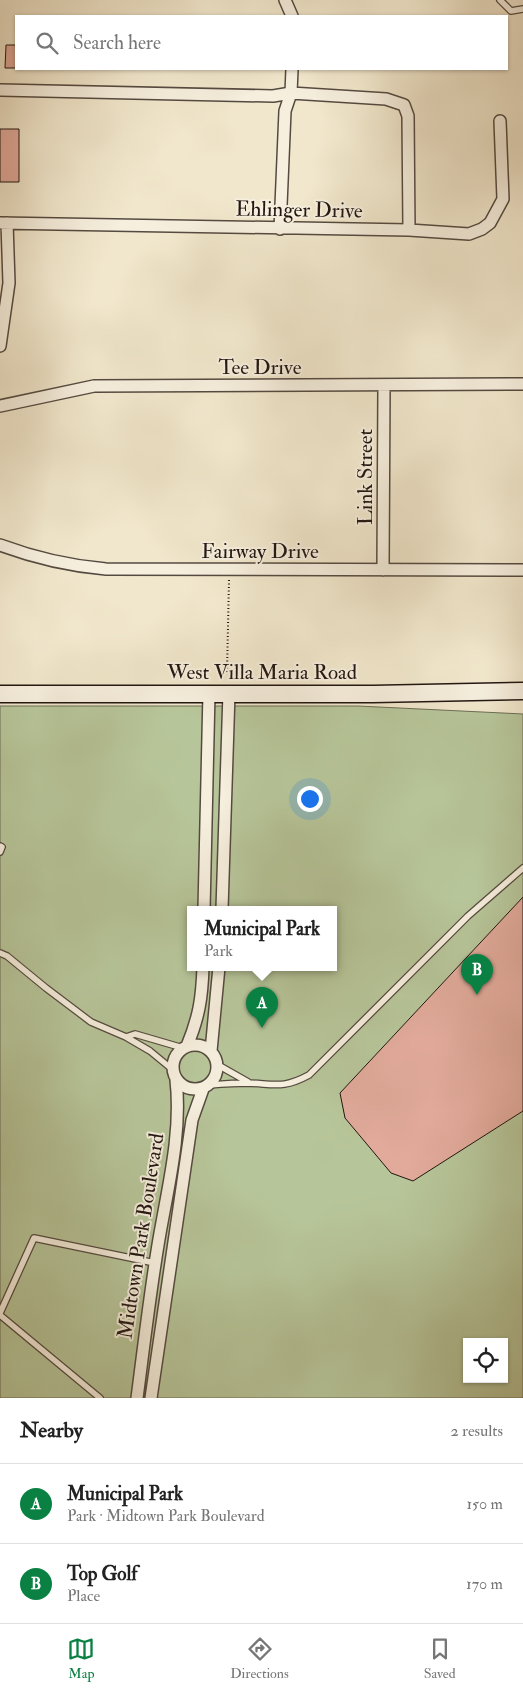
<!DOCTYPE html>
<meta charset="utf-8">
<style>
body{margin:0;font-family:"IM FELL Double Pica",serif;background:#f6f6f6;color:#222}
.controls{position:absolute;right:15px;bottom:15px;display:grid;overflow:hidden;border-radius:0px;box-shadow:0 1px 4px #0004}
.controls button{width:45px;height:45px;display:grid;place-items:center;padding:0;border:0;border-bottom:1px solid #e0e0e0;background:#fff;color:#222;font:25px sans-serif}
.you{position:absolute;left:309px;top:798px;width:18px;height:18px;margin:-12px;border:4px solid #fff;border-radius:50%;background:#1a73e8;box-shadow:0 0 0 8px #1a73e833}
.badge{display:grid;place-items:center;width:32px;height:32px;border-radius:50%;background:#0b8043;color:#fff;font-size:16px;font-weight:700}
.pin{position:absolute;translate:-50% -41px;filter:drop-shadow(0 1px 2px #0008)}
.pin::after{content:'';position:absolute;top:26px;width:18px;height:15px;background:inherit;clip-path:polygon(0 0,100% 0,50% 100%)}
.popup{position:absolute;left:187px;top:906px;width:150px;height:65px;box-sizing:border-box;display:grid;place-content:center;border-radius:0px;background:#fff;filter:drop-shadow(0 1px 4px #0005);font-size:16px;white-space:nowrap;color:#767676}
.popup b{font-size:19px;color:#222}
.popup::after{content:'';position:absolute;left:50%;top:100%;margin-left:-10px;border:10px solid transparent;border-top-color:#fff}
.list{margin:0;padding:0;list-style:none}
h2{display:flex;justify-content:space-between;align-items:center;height:65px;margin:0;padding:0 20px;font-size:21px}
h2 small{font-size:16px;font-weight:400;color:#767676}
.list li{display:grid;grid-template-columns:32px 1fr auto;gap:15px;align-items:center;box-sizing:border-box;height:80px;padding:0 20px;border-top:1px solid #e0e0e0}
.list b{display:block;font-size:19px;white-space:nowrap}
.list p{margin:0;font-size:16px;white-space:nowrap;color:#767676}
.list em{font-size:16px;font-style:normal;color:#767676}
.icon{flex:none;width:28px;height:28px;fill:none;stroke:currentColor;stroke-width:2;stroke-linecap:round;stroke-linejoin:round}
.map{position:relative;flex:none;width:523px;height:1398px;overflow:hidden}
.search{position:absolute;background:#fff;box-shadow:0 1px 4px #0004;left:15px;right:15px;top:15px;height:55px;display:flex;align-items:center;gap:12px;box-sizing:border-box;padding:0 18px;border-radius:0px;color:#767676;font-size:19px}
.sheet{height:225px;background:#fff}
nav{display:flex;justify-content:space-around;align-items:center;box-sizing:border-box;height:70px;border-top:1px solid #e0e0e0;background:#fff;font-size:14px;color:#767676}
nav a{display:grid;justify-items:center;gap:2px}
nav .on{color:#0b8043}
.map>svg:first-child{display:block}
</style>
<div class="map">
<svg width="523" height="1398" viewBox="0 0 523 1398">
<rect width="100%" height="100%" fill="#f1e7cc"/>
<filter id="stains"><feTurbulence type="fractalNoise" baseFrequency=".004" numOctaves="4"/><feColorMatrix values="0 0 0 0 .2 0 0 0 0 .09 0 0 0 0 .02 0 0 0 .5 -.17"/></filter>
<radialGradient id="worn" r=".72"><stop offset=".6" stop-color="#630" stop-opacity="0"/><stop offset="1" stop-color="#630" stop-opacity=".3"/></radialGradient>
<path fill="#b7c69a" stroke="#6c6e56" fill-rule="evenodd" d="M0,706h358l165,8v684h-523zM191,909h142v58h-142zM467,1342h37v37h-37z"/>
<path fill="#e1aa9b" stroke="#211611" d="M6,45h10v23h-11z
M0,129h19v53h-19z
M523,897v214l-110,70 -22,-8 -46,-55 -5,-25z"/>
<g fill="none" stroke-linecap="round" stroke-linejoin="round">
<g stroke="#554a40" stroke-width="8">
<path id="service" d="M500,0l11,11 12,-2
M0,846l2,1 -2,5
M0,953l7,3 39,32 45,34 35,15 24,14 23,19
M126,1037l9,-3 48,14
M218,1065l30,17
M209,1085c13,-1 26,-2 39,-2 27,1 35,6 61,-8l159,-159 55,-48
M0,1313l34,-75 121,25
M0,1315l100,83"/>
</g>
<g stroke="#554a40" stroke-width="14">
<path id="minor" d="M285,0l7,16
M0,90l273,6 18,-3 95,6 18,6 4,11 1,114
M0,223l409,7 60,4 13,-5 8,-6 13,-24 -3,-78
M280,229l5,-118 6,-18 1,-24
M0,346l9,-63 -2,-60
M0,406l94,-20 429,-2
M0,545c35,13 69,21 106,24l417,1
M383,570l1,-185
M204,909l5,-216
M222,909l7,-216
M173 1067a22 22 0 1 1 44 0a22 22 0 1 1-44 0Z
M187,1046c12,-29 15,-48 16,-79
M211,1051l8,-84
M137,1398c7,-53 13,-106 22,-159 9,-53 23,-106 17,-159
M151,1398l41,-278 11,-31"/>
</g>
<g stroke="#211611" stroke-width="19">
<path id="secondary" d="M0,694h373l150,-3"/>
</g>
<path stroke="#211611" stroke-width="2" stroke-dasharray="1 2.5" stroke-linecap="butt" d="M227,672l2,-92"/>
<use href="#service" stroke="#f6efde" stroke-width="5.5"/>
<use href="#minor" stroke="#f6efde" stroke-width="11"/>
<use href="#secondary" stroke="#f6efde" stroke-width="16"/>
</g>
<g text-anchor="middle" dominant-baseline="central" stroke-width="4" stroke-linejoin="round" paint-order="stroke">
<g font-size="21" fill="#211611" stroke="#f6efde">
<text transform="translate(299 210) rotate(1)">Ehlinger Drive</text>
<text x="260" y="367">Tee Drive</text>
<text transform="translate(365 477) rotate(-90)">Link Street</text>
<text x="260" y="551">Fairway Drive</text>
<text x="262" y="672">West Villa Maria Road</text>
<text transform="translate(141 1236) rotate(-81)">Midtown Park Boulevard</text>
</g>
</g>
<rect width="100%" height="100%" filter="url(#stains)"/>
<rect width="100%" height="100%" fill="url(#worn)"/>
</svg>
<div class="controls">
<button><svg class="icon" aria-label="locate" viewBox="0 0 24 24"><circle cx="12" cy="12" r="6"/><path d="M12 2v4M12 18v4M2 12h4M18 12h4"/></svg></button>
</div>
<div class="you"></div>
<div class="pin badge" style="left:262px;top:1028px">A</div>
<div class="popup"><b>Municipal Park</b>Park</div>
<div class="pin badge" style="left:477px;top:995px">B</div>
<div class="search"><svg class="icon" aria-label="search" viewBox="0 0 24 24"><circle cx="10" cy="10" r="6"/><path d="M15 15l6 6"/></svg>Search here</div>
</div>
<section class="sheet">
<h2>Nearby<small>2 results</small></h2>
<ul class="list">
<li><span class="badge">A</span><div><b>Municipal Park</b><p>Park · Midtown Park Boulevard</p></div><em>150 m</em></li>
<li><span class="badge">B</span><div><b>Top Golf</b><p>Place</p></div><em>170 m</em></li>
</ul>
</section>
<nav>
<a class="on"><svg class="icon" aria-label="map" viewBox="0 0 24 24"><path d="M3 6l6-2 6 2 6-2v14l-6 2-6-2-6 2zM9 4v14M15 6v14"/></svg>Map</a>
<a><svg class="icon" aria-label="directions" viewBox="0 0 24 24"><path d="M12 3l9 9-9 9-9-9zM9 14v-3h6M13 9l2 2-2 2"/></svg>Directions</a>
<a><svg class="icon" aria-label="saved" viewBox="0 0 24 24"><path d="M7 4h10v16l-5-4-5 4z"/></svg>Saved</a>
</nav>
